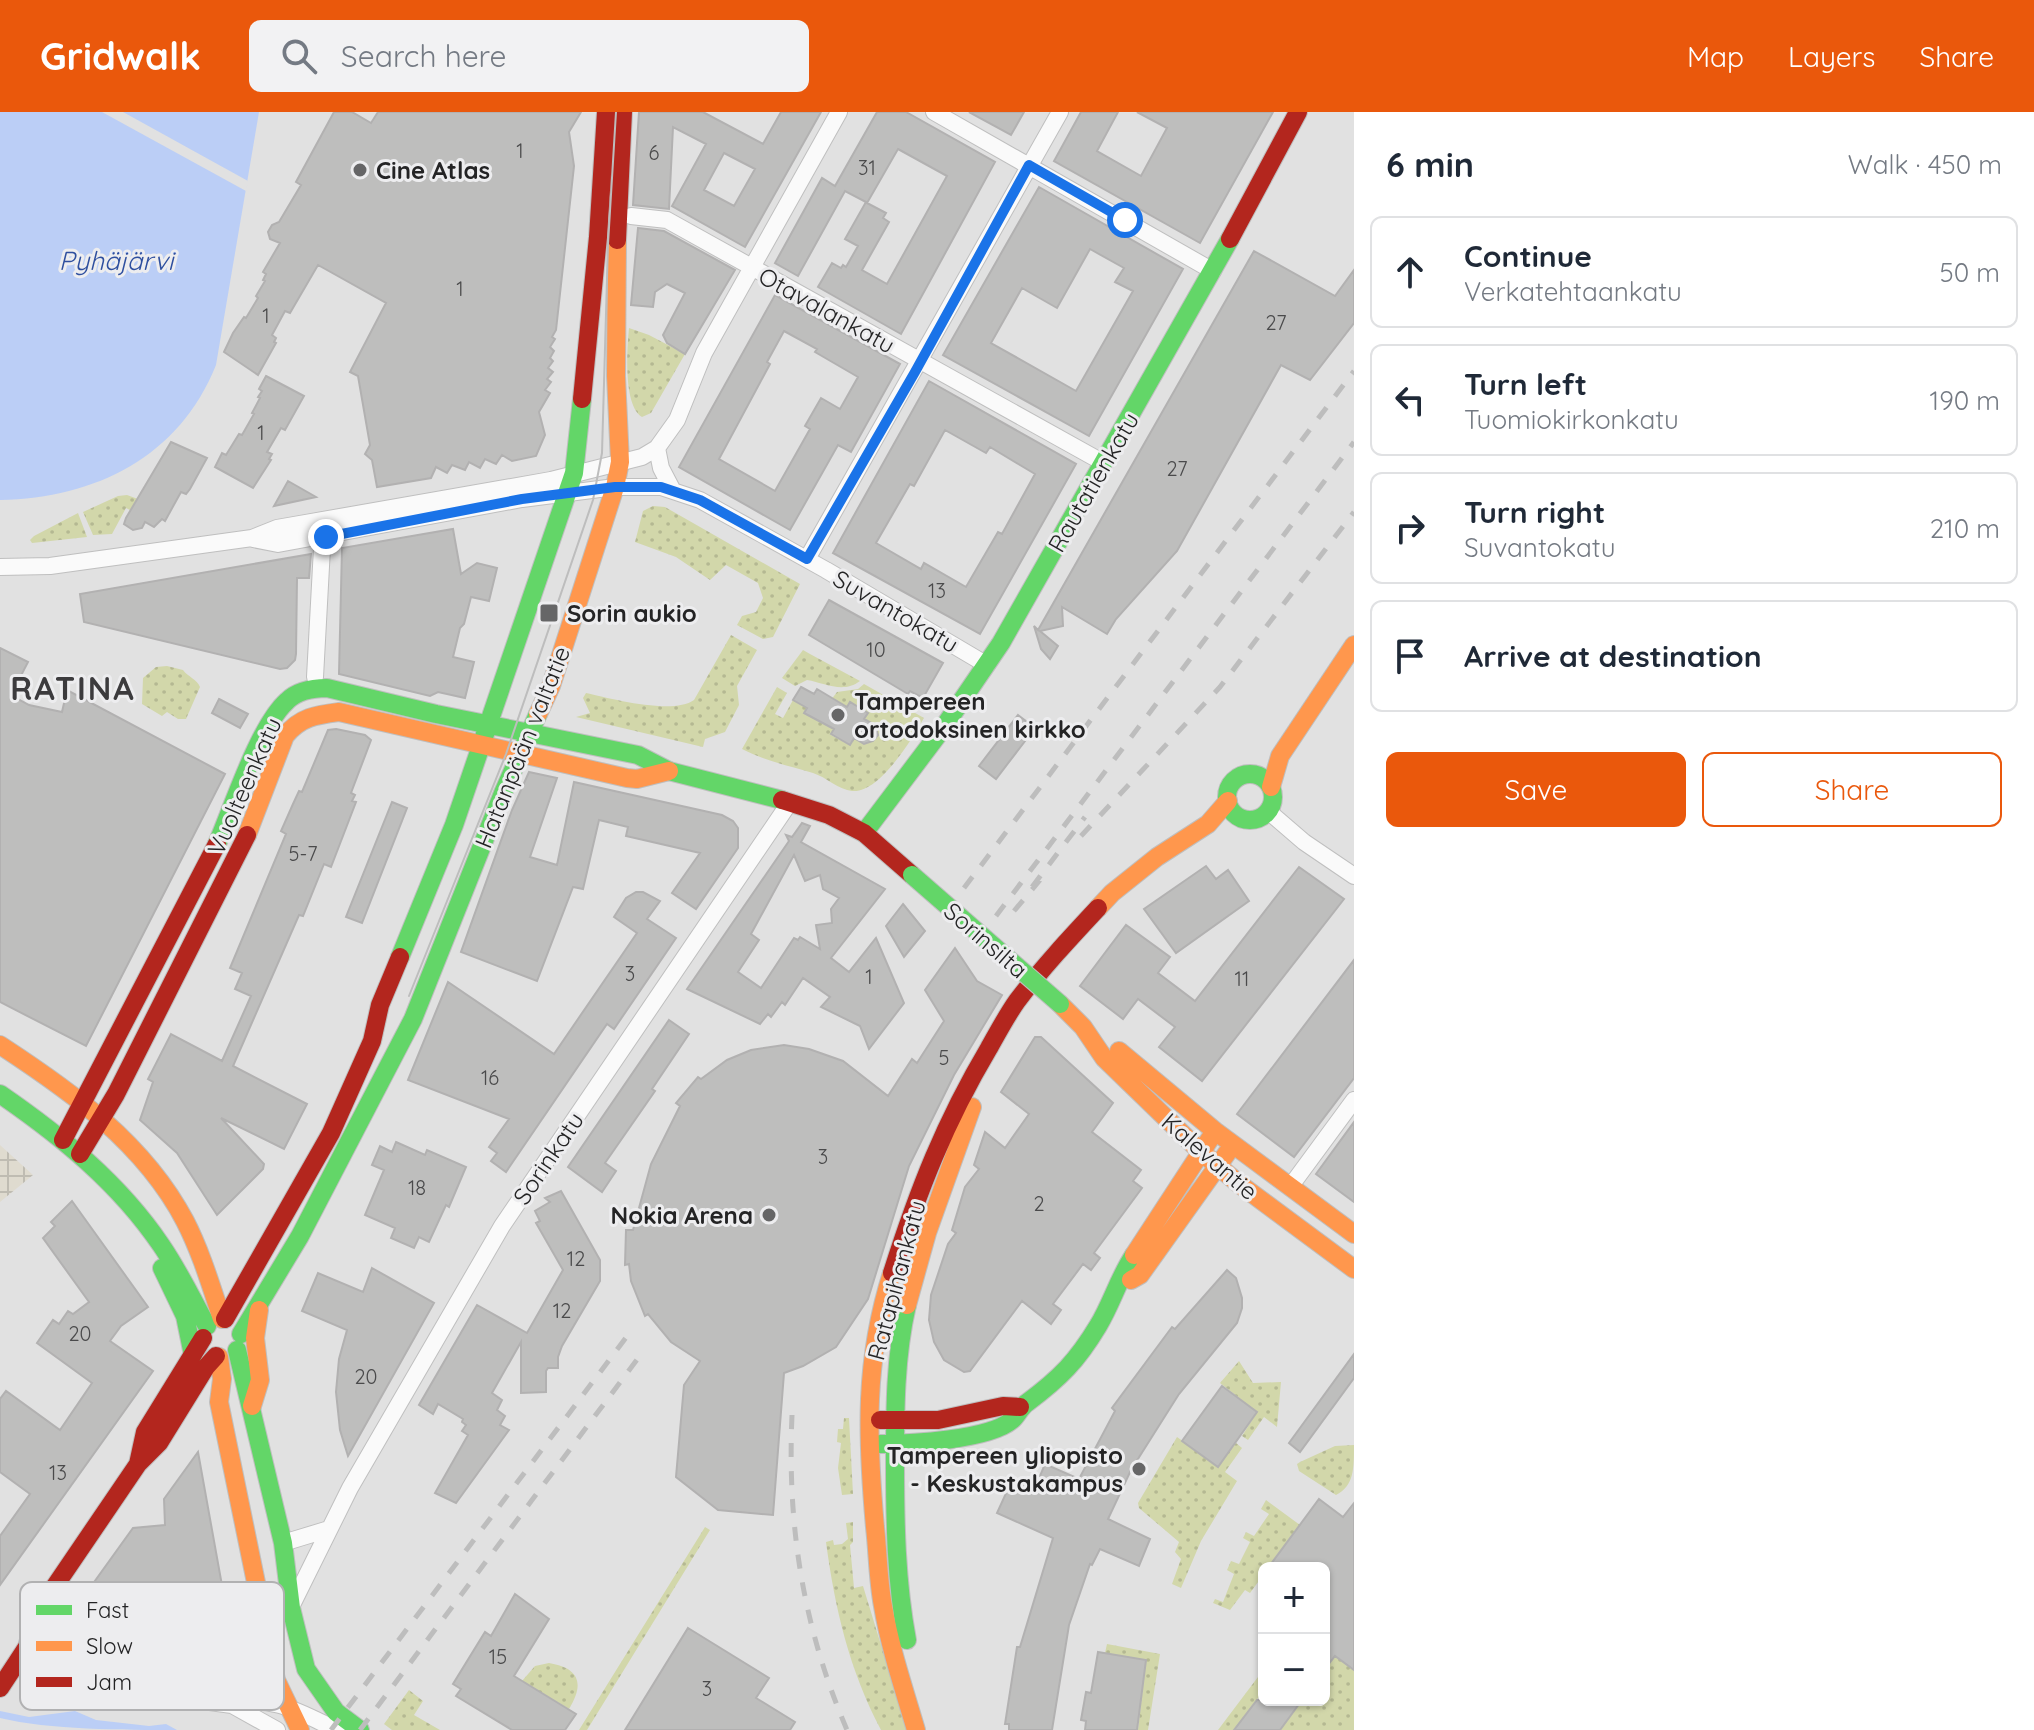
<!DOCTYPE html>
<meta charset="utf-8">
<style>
body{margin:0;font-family:Quicksand,sans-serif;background:#f2f2f3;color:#1f2937}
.controls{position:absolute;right:24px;bottom:24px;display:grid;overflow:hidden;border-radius:12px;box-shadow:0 2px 6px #0004}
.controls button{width:72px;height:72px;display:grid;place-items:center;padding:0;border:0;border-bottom:2px solid #e0e1e3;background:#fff;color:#1f2937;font:40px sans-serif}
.stop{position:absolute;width:24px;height:24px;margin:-18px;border:6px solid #1a73e8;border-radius:50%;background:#fff}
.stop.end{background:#1a73e8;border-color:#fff;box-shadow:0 2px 8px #0008}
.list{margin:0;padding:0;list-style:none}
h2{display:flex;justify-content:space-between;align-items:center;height:104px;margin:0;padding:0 32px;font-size:34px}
h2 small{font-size:26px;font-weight:400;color:#747a83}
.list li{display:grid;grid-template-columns:52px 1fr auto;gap:24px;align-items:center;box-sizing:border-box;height:112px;margin:0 16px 16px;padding:0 16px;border:2px solid #e0e1e3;border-radius:12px}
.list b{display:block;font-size:30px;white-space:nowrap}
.list p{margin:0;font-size:26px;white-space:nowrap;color:#747a83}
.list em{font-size:26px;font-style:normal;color:#747a83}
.actions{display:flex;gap:16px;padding:24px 32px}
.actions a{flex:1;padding:18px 0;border:2px solid #ea580c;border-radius:12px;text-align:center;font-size:28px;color:#ea580c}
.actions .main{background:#ea580c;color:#fff}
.icon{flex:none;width:44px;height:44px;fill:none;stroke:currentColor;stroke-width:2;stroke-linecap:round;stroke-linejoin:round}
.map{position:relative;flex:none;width:1354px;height:1618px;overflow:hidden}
header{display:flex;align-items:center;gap:48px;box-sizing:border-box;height:112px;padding:0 40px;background:#ea580c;color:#fff}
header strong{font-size:38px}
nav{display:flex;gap:44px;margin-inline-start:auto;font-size:28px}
.search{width:560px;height:72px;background:#f2f2f3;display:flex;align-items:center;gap:20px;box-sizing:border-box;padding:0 28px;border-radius:12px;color:#747a83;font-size:30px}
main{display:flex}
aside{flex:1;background:#fff}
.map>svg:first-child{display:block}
</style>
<header>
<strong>Gridwalk</strong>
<div class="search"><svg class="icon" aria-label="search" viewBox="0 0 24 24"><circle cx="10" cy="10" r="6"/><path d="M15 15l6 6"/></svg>Search here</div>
<nav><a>Map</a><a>Layers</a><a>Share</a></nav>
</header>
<main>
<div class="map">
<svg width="1354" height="1618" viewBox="0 0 1354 1618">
<defs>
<pattern id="industrial-grid" width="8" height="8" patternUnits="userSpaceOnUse" patternTransform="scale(2)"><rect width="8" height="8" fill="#dfdbcf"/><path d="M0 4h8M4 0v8" fill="none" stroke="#bfbcb2"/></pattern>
<pattern id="grass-dots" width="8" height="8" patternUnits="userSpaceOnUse" patternTransform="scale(2)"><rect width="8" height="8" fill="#d2d7aa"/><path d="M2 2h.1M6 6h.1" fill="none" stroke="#b4b892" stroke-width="1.8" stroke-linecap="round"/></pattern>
</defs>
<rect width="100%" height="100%" fill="#e1e1e1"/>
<path fill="url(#industrial-grid)" d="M0,1033l33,30 -33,27z"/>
<path fill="url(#grass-dots)" d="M629,216l20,7 36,19 -34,59 -9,4c-19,-11 -15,-68 -13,-89z
M127,383l11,4 -8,11 -4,-2 -14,26 -19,1 -10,-23 35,-16z
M653,394l12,1 135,77 -27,53 -10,2 -26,-14 5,-9 14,-4 7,-14 -5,-15 -32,-18 -16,15 -34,-23 -41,-15 8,-31z
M78,401l9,24 -55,6 -2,-3 4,-4z
M731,523l26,15 -20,36 2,19 -14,27 -20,7 -2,8 -127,-30 14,-4 -7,-15 3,-5c26,6 87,22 108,7z
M803,538l7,4 50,27c-17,13 -35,2 -53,-1l-12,6 -13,-8z
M167,554l16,4c5,7 14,9 17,17l-14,32h-8l-11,-7 -5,4 -20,-12 1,-26 13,-11z
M864,572l60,34c-12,21 -45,76 -72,73 -13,-1 -26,-14 -39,-18 -24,-7 -50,-13 -71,-24l35,-62 10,6 -12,21 8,4 10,-18 14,8 -3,4 31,16 -4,7 19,10 4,-7 8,5 11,-2 5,-7 -2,-6 -12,-9 4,-7 -18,-10 -4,7 -15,-9 6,-8 21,-3z
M1239,1249l14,22 28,-1 -4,45 -13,-10 -16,23 -6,-4 15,-24 -37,-29z
M844,1306h5l4,76 -11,1 -4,-27 3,-25 -4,-1 1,-13h5z
M1177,1325l41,29 18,-23 6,5 -17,24 12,9 -36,60 -20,47 -9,-4 9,-25 -6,-7 4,-10 -40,-34 -1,-5z
M1354,1333c0,24 0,41 -18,50l-37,-24 -2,-7 3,-2 35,-16z
M1266,1388l34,25 -32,43h-4v6l-14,19 -5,-3 -15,20 -17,-7 2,-4 8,3 11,-28 -7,-4 4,-9 8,3 11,-22 -7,-4 3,-6 8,4 15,-22 -8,-5z
M853,1410v20l-3,3 4,43 9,-2 44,144h-26c-32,-61 -46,-121 -55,-188l7,-2 1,5 8,-1 6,-5 -2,-16z
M705,1415l5,3 -123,200h-8z
M1107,1532l53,10 -12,76h-10l8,-70 -41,-7z
M1335,1544l19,14v60h-74l22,-30h22v-30z
M549,1551c30,5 36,20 20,46l-47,-28 13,-15z
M1264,1557v21l-30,40h-16z
M409,1578l14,11 -9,14 26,15h-48l-8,-6z"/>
<path fill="#bbcef6" d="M0,0h259l-43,253c-37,92 -120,133 -216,135z
M0,1599l29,6 46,-6 21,9 53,6 17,-2 11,6c-53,0 -128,0 -177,-12z"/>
<path fill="#e1e1e1" d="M102,0h21l125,69 -2,10z"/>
<path fill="#bebebd" stroke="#b2b1b1" stroke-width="2" fill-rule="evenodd" d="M334,0h18l19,11 7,-11h203l-12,20 5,34 -18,164 -4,7 3,2 -5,8 4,4 -4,7 3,3 -5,7 5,4 -6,7 4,3 -6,8 5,3 -11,19 6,23 -9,21 -24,5 -10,-6 -6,9 -11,-5 -5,9 -11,-6 -4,8 -13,-5 -5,8 -11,-6 -5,11 -54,9 -5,-27 -7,-6 5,-9 -12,-69 -8,-4 36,-69 -68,-38 -28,48 -5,-2 -13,24 4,3 -2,4 2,1 -18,32 -34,-23 9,-19 11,-16 2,1 12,-20 -2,-2 9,-15 -2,-1 3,-6 -3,-2 17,-29 -10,-4 -2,-7 4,-7 7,-3 22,-37 -5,-3z
M639,0h64l60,32 18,-32h40l-76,135 -73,-41 34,-62 -33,-17 -4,82 -36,-4zM724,41l31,16 -21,37 -30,-16z
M877,0h29l89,50 -94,172 -83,-47 14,-24 9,5 2,-3 3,2 12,-21 -13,-7 21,-37 -21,-11 -47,85 -23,-13 47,-85 13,8zM898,37l49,27 -60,108 -25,-14 27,-48 -6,-4 3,-5 -19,-10z
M969,0h55l-13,23z
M1081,0h37l-21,39 44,25 26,-48 -30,-16h136l-73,131 -146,-82z
M1039,75l144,82 -94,167 -146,-81zM1090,137l34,19 -9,14 18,9 -57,100 -85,-48 31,-55 35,20z
M638,116l26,3 71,39 -50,84 -18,-11 -4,-8 22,-42 -18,-9 -12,8 -2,15 -22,-2z
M1254,139l81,45 19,-26v53l-44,57 -29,-15 -104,186 -61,68 -9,15 -45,-27 1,19 -23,5 18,15 -8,13 -9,-10 -7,-23 4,4z
M775,183l125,69 -49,88 -13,-7 -48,85 -111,-63zM784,219l33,18 -2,3 43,25 -18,32 -19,-11 -16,28 5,3 -35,62 -56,-32 51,-95 -3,-2z
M266,264l38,20 -19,34 -4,-2 -14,24 5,2 -3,5 2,1 -18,28 -38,-21 7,-14 4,2 13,-21 3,1 12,-21 -2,-1 8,-15 -2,-1 4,-6 -3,-2z
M929,269l147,83 -96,170 -147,-81zM945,318l41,23 4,-6 45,27 -33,60 -4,-2 -32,55 -42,-24 -3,6 -45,-26 34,-59 4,2z
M171,330l36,16 -17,31 -4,5 -5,-2 -16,29 -3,-2 -8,8 -9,-5 -3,6 -9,2 -9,-6 2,-6z
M288,369l28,16 -42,9z
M453,417l8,45 16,-11 20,5 -8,33 -18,-4 -7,27 -4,4 -7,29 21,5 -9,36 -27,-6 -8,4 -91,-22 3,-126z
M311,442l-2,24h-12l-1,76 -1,6 -8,8 -7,1 -196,-47 -4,-28z
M829,488l114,63 -20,35 -13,-7 -2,3 -99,-59z
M0,536l28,14 -17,33 18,10 33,7 5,-22 158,84 -139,272 -86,-44z
M801,575l13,7 3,-5 30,18 3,-5 18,11 -4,6 11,6 3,10 -5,6 -9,3 -10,-6 -4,7 -19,-11 3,-5 -30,-16 3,-5 -14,-8z
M219,587l29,15 -8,14 -28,-15z
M1018,603l17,13 -39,51 -17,-13z
M336,617l29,6 6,5 -20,53 4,2 -3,6 4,1 -25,65 -7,-3 -21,52 -4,-1 -66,151 74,38 -23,45 -63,-31 43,46 -1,5 -46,46 -40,-62 -37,-33 13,-38 -5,-3 23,-45 51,27 29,-65 -16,-7 7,-16 -12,-5 56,-134 -5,-3 12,-27 6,-13 3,1 26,-62z
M529,660l28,6 -27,79 27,8 17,-83 148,33 11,6 5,7v20l-42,61 -24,-16 28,-40 -74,-17 2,-9 -29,-7 -16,69 -10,-2 -36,94 -76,-29 51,-142z
M392,690l15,6 -45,115 -16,-6z
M802,711l8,3 -9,16 84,47 -54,69 18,14 27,-34 28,65 -35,46 -9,-23 -39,-19 9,-10 -27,-19 -18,27 -3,-3 -11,15 -3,-3 -8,10 -73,-35 102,-148 -3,-6 6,2zM794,743l11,26 15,-6 3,14 16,9 -8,11 1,14 -16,2 4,24 -20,-12 -2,3 -4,-2 -33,50 -23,-16 21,-32 -8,-6z
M1206,754l10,13 12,-9 21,31 -73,52 -32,-44z
M1299,755l45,32 -142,182 -43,-34 16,-20 -37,-28 -15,20 -43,-33 46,-61 44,32 -12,16 37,28z
M636,780h7l17,9 -13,18 29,19 -62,91 -7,-5 -101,148 -15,-11 6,-8 -8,-6 20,-28 -101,-39 40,-98 106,72 83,-121 -23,-16 12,-19z
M903,792l22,27 -21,26 -18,-31z
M955,836l22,33 25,14 -48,80 -45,91 -41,133 -32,48 -33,19 -19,7 -11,142 -55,-5 -42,-33 8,-92 16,-24 -29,-19 -23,-28 -3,2 -14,-35 -2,-17 -4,1 1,-35h7l18,-66 29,-58 -4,-3 22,-26 3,2 26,-19 24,-10 33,-5 25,4 34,12 45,35 24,-37 5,4 27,-42 -19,-31z
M1354,848v118l-60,79 -57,-43z
M669,908l20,14 -37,55 3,2 -50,72 11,8 -14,21 -34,-25z
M1035,925h6l72,66 -21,29 49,38 -8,11 9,7 -48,65 6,5 -9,12 -8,-6 -30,40 8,6 -10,14 -29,-23 -52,70 -6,1 -20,-12 -10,-18 -5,-22 2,-25 17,-51 8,-11 -4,-3 13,-43 14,-18 -5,-4 11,-33 20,16 24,-34 -28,-22z
M1354,1010v80l-38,-28z
M396,1030l29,13 2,-5 39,17 -17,40 -3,-2 -17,37 -10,-5 -5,11 -23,-10 4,-10 -30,-13 19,-45 -12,-5 8,-19 12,6z
M561,1079l39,69v21l-38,65 -4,11v11h-10l-2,3v21l-25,1v-51l-29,51 10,7 -5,10 8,6 -5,9 9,5 -53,73 -21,-10 33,-58 -6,-4 4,-6 -4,-3 1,-3 -25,-15 -5,10 -14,-9 58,-100 50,28 36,-63 -27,-47 4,-2 -5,-10 15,-9 -5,-4z
M72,1089l76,106 -27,19 -11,15 43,30 -153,214v-49l30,-42 -30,-22v-73l6,-8 54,39 32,-47 -55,-40 16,-23 6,4 9,-13 5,3 16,-12 -46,-64 12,-12 -4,-4z
M372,1156l62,35 -86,153 -8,-26 -4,-38 3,-33 8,-29 -45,-19 16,-38 45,19z
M1227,1158l9,8 6,20v10l-5,15 -58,71 -48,76 -23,49 42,20 -11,27 -39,-17 -8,16 -2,-1 -21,61 -17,105h-43v-6h-4l12,-77h3l33,-109 -56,-25 16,-35 22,10 10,-24 34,15 36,-68 -3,-3 60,-81 3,2z
M1354,1242v24l-54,74 -11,-9z
M1222,1274l35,26 -39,55 -36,-26z
M198,1340l34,189 -28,40 -48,-4 21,-28 -53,-38 -37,54 -38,-3 5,-7 -8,-6 87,-121 32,-3 -1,-26z
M1319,1387l24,18 11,-14v167l-19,-14 -11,14v-102h-56z
M515,1482l34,25 -35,57 62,38 -11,16h-53l-56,-34 5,-7 -8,-5 32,-52 6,4z
M688,1516l81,50 -13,20 39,24 -5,8h-165z
M1098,1540l48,8 -9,70h-52l1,-9 -5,-1 5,-28 5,1z
M1257,1588h45l-22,30h-46z"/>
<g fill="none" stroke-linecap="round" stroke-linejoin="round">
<g stroke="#bfbfbf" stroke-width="18">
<path id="street" d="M934,0l279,159
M631,104l36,4 437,243
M657,336l4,20 11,21
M253,427l25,5 244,-45 93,-12h46l39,13 126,70 161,95
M807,447l253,-447
M0,455l50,-1 202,-28 25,-10 274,-48 91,-23 15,-9 20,-28 27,-67 135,-241
M315,565l7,-129
M1268,699l36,31 50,34
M1290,1075l64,-87
M283,1431l46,-14
M292,1493l58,-117 152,-262 288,-424
M41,1567l191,26 45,25
M232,1593c38,-12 71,9 105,25"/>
</g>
<g stroke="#bfbfbf" stroke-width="20">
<path id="fast" d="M1227 685a23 23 0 1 1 46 0a23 23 0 1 1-46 0Z
M864,721l79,-105 58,-85 229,-404
M217,732c16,-37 42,-118 70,-143 10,-10 27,-13 40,-13l109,26 202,41 31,16 113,29
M400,845l54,-132 120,-352 8,-74
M0,982c61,42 119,89 161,151 18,26 31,54 46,81
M162,1156l23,48 8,39
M241,1222l59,-98 113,-217 90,-226 35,-79
M237,1238l46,193 8,65 15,61 30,43 24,18
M880,1332c30,0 109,-4 132,-24 6,-5 8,-13 16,-18 32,-24 49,-41 70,-76 14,-23 21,-49 36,-71
M907,1528c-11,-59 -12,-117 -12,-177 0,-53 0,-106 12,-158"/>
</g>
<g stroke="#bfbfbf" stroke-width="20">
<path id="slow" d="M538,602l13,-28 64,-199 5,-25 -4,-86 1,-136
M1271,675l9,-31 74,-111
M247,723l38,-99c15,-19 31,-21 54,-24l288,66 10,1 32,-8
M1098,796l14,-15 45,-36 51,-33 20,-23
M1060,892l23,23 21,31 96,93 38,32 116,86
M0,933c72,47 144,98 185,176 16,31 26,65 37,98
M1119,939l96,80 139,103
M1134,1143l81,-124
M892,1161c-28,88 -25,164 -17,254 3,26 3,53 8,79 7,42 21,83 33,124
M1131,1168l9,-5 87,-122
M907,1193l20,-72 45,-126
M219,1245l3,22 -3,23 57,278 24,50
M252,1294l8,-26 -5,-42 4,-28"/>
</g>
<g stroke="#bfbfbf" stroke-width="20">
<path id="jam" d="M1230,127l68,-127
M617,128l6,-128
M582,287l16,-162 8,-125
M782,688l47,15 35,18 48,42
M63,1028l154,-296
M80,1042l36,-60 131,-259
M892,1161c26,-82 53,-151 97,-225 9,-16 18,-33 28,-47 25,-33 53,-63 81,-93
M225,1207l106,-186 41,-92 8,-36 20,-48
M880,1308h58l65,-14 17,1
M138,1352l7,-32 58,-94
M0,1576l27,-41 11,-36 100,-147 21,-21 47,-76 10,-11"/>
</g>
<use href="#street" stroke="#fafafa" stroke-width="16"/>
<use href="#fast" stroke="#63d668" stroke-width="18"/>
<use href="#slow" stroke="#ff974d" stroke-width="18"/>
<use href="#jam" stroke="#b3261e" stroke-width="18"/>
<path stroke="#bdbdbd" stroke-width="2" d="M409,884l97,-242 87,-254 9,-47 6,-209 8,-132"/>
<path stroke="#bdbdbd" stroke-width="5" stroke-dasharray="14 14" stroke-linecap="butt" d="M1081,724l139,-149 134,-175
M1032,775l53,-70
M964,776l390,-517
M1014,799l26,-31
M996,804l358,-474
M792,1303c-5,111 11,212 55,315
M331,1618l297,-395
M360,1618l279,-373"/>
<g stroke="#bfbfbf" stroke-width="20" stroke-linecap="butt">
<path id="fast-bridge" d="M912,763l148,129"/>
</g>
<use href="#fast-bridge" stroke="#63d668" stroke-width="18"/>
</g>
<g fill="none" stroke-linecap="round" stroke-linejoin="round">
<path stroke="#1a73e8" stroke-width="10" d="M326,425l196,-38 93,-12h46l39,13 107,59 108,-187 114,-207 96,55"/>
</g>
<g fill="#666667" stroke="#ededef" stroke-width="3">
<circle cx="360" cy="58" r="8"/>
<rect x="539" y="491" width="20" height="20" rx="4"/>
<circle cx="838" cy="603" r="8"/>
<circle cx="769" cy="1103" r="8"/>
<circle cx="1139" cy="1357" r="8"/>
</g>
<g text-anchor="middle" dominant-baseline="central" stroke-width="6" stroke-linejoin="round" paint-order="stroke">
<g font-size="20" fill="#4a4a4b">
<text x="520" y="38">1</text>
<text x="654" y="40">6</text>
<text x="867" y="55">31</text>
<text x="460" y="176">1</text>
<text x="266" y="203">1</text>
<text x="1276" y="210">27</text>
<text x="261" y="320">1</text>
<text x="1177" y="356">27</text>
<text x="937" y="478">13</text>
<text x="876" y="537">10</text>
<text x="303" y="741">5-7</text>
<text x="630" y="861">3</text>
<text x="869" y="864">1</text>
<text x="1242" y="866">11</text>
<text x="944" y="945">5</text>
<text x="490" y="965">16</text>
<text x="823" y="1044">3</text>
<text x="417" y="1075">18</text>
<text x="1039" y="1091">2</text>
<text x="576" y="1146">12</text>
<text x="562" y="1198">12</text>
<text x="80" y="1221">20</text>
<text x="366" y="1264">20</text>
<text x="58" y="1360">13</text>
<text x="498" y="1544">15</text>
<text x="707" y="1576">3</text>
</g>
<g font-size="24" font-weight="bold" fill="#242425" stroke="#ededef" text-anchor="start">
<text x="376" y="58">Cine Atlas</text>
<text x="567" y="501">Sorin aukio</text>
<text x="854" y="589">Tampereen<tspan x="854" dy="28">ortodoksinen kirkko</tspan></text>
<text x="753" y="1103" text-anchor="end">Nokia Arena</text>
<text x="1123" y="1343" text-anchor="end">Tampereen yliopisto<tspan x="1123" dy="28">- Keskustakampus</tspan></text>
</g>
<g font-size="24" fill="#242425" stroke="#ededef">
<text transform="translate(827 198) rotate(29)">Otavalankatu</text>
<text transform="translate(1093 370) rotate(-60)">Rautatienkatu</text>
<text transform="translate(896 499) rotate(30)">Suvantokatu</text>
<text transform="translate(522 635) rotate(-68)">Hatanpään valtatie</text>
<text transform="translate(244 674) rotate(-66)">Vuolteenkatu</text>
<text transform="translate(986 828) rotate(41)">Sorinsilta</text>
<text transform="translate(1210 1044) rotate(41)">Kalevantie</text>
<text transform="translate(548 1046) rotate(-56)">Sorinkatu</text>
<text transform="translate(896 1168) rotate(-75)">Ratapihankatu</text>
</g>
<g font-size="26" font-style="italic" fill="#2e4f9f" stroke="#ededef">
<text x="116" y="148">Pyhäjärvi</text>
</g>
<g font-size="32" font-weight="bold" letter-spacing="2" fill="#3c3b3d" stroke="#ededef">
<text x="73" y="576">RATINA</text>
</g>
</g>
<rect x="20" y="1470" width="264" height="128" rx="12" fill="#ededef" stroke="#b1b1b2" stroke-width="2"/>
<rect x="36" y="1493" width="36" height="10" fill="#63d668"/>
<rect x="36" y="1529" width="36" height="10" fill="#ff974d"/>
<rect x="36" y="1565" width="36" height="10" fill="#b3261e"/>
<g font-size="22" fill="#242425">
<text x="86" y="1506">Fast</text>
<text x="86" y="1542">Slow</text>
<text x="86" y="1578">Jam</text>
</g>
</svg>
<div class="controls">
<button>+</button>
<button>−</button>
</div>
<div class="stop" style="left:1125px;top:108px"></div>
<div class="stop end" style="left:326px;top:425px"></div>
</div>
<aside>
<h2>6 min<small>Walk · 450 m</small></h2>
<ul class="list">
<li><svg class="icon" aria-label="ahead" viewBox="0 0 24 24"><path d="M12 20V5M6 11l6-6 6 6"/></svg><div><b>Continue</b><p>Verkatehtaankatu</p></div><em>50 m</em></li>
<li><svg class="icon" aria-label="left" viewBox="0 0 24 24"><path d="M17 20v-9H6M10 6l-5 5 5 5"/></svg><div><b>Turn left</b><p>Tuomiokirkonkatu</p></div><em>190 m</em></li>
<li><svg class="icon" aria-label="right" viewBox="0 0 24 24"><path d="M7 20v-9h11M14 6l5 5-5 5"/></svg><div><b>Turn right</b><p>Suvantokatu</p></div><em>210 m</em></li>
<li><svg class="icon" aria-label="arrive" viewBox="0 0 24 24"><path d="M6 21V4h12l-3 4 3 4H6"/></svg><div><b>Arrive at destination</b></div></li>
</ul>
<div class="actions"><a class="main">Save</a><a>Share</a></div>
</aside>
</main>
